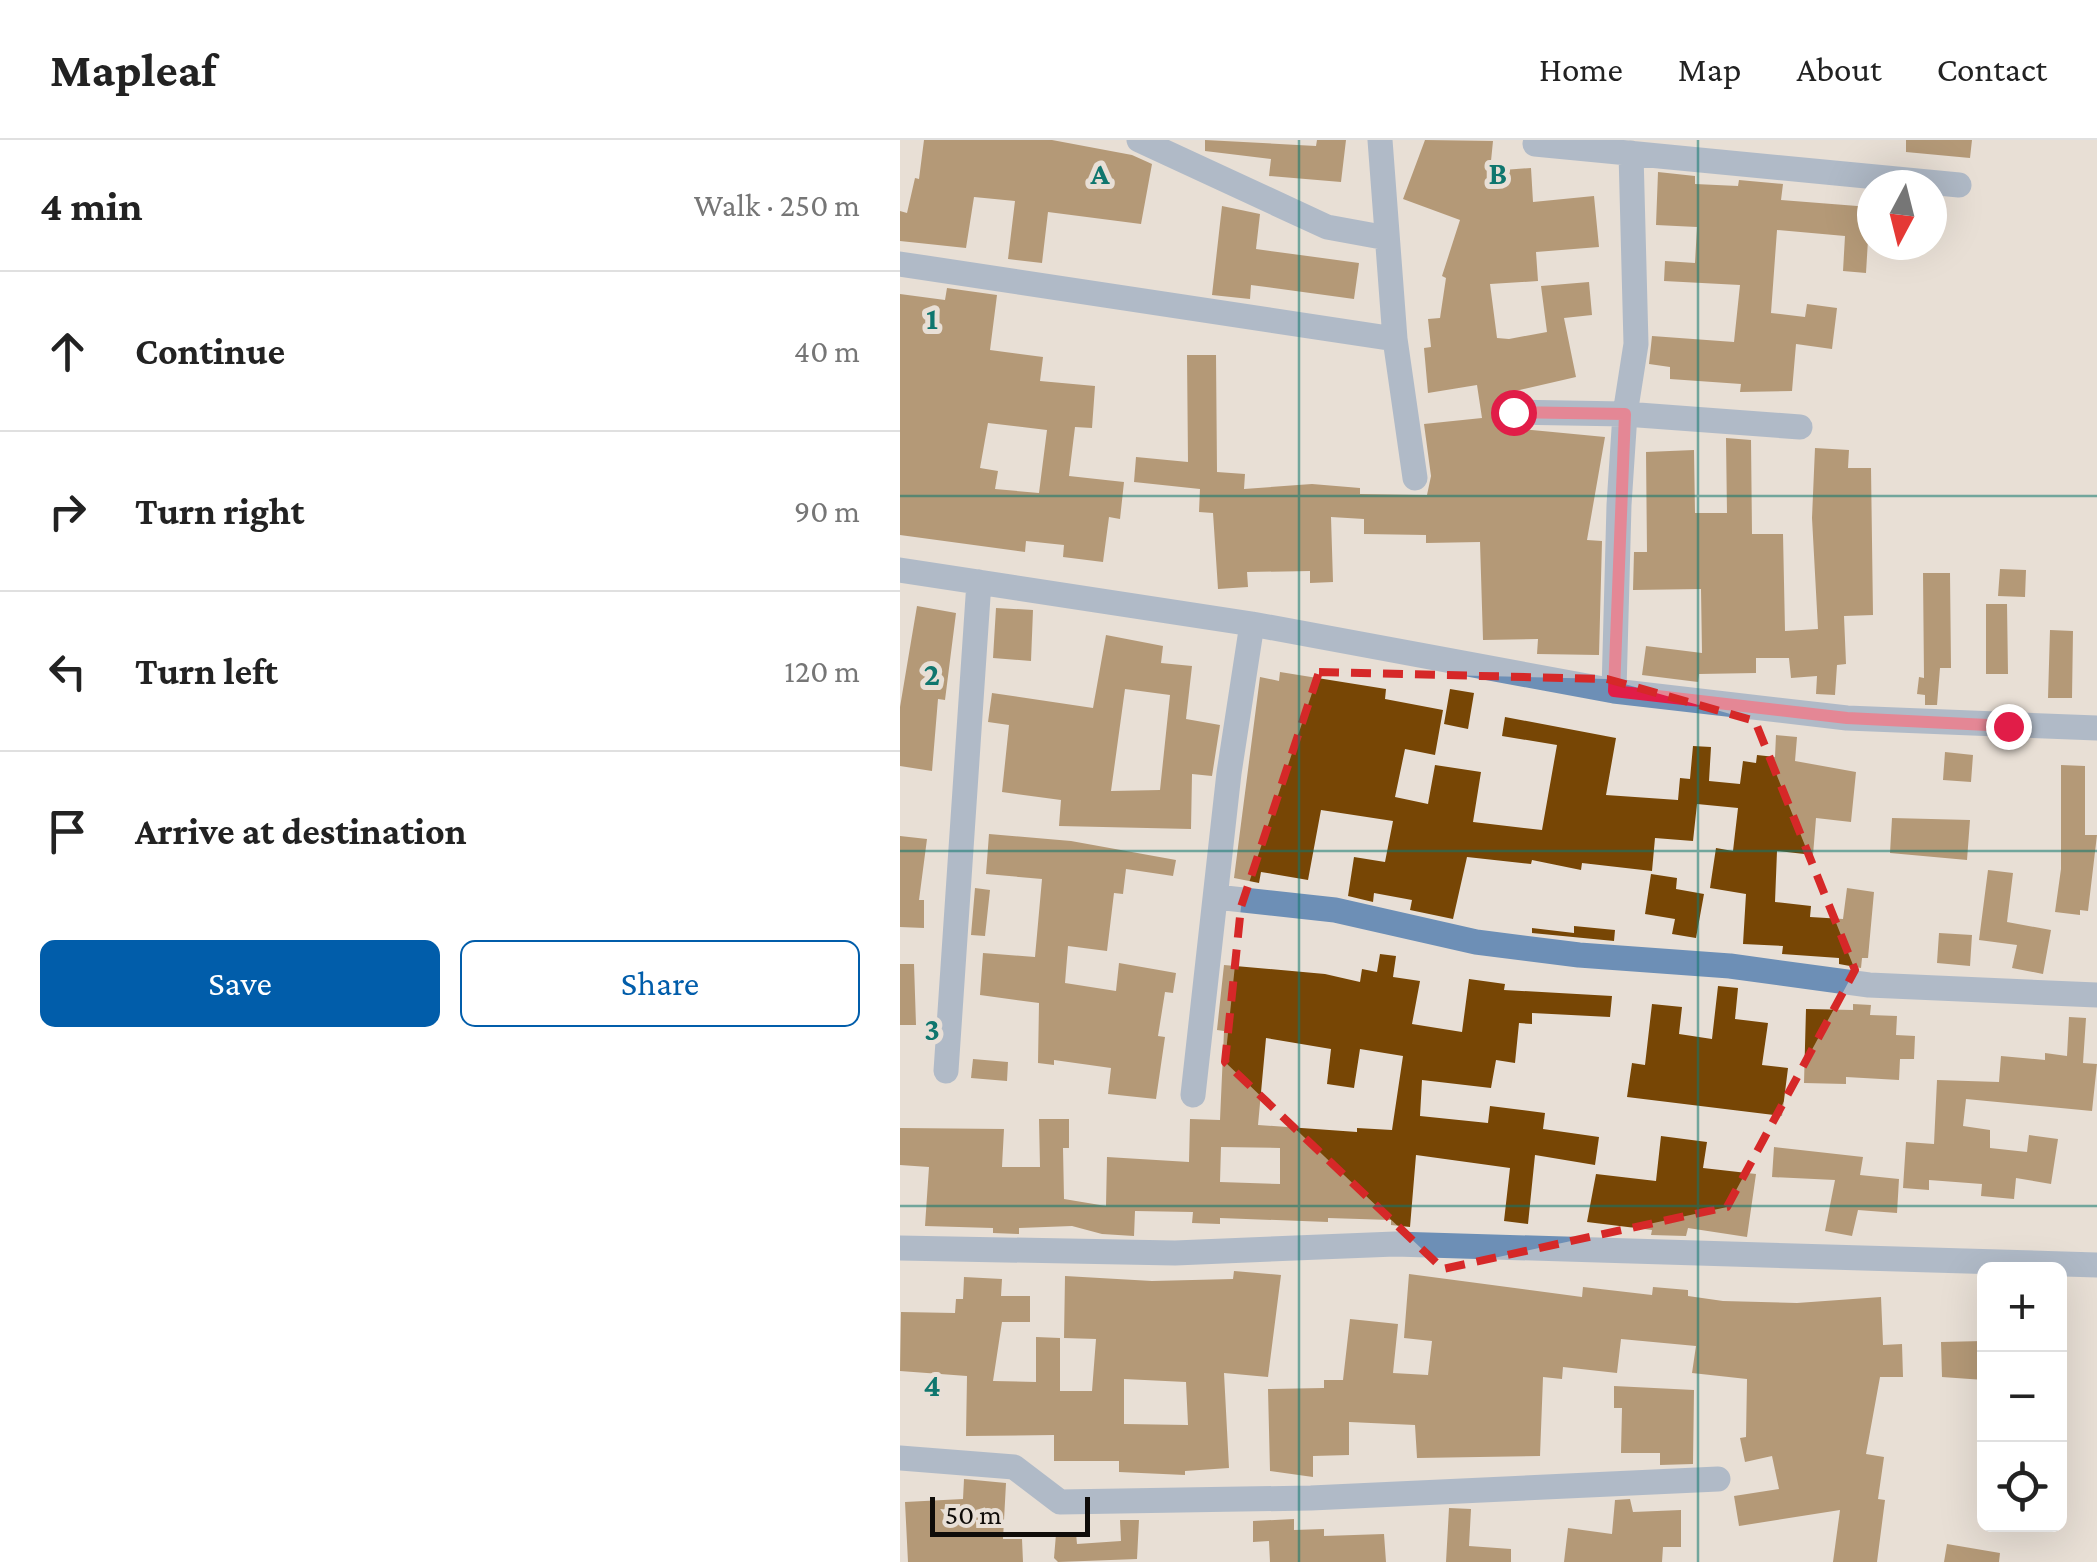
<!DOCTYPE html>
<meta charset="utf-8">
<style>
body{margin:0;font-family:"Crimson Pro",serif;background:#f2f2f2;color:#222}
.controls{position:absolute;right:30px;bottom:30px;display:grid;overflow:hidden;border-radius:15px;box-shadow:0 10px 40px #0002}
.controls button{width:90px;height:90px;display:grid;place-items:center;padding:0;border:0;border-bottom:2px solid #e0e0e0;background:#fff;color:#222;font:50px sans-serif}
.compass{position:absolute;left:957px;top:30px;width:90px;height:90px;border-radius:50%;background:#fff;box-shadow:0 10px 40px #0002;rotate:187deg}
.scale{position:absolute;left:30px;bottom:25px;width:160px;box-sizing:border-box;padding-left:10px;border:5px solid #0f0c09;border-top:0;font-size:28px;line-height:35px;white-space:nowrap;color:#0f0c09;-webkit-text-stroke:8px #e8dfd6;paint-order:stroke}
.stop{position:absolute;width:30px;height:30px;margin:-22px;border:8px solid #e11d48;border-radius:50%;background:#fff}
.stop.end{background:#e11d48;border-color:#fff;box-shadow:0 2px 10px #0008}
.list{margin:0;padding:0;list-style:none}
h2{display:flex;justify-content:space-between;align-items:center;height:130px;margin:0;padding:0 40px;font-size:42px}
h2 small{font-size:32px;font-weight:400;color:#767676}
.list li{display:grid;grid-template-columns:65px 1fr auto;gap:30px;align-items:center;box-sizing:border-box;height:160px;padding:0 40px;border-top:2px solid #e0e0e0}
.list b{display:block;font-size:38px;white-space:nowrap}
.list em{font-size:32px;font-style:normal;color:#767676}
.actions{display:flex;gap:20px;padding:30px 40px}
.actions a{flex:1;padding:22px 0;border:2px solid #015daa;border-radius:15px;text-align:center;font-size:35px;color:#015daa}
.actions .main{background:#015daa;color:#fff}
.icon{flex:none;width:55px;height:55px;fill:none;stroke:currentColor;stroke-width:2;stroke-linecap:round;stroke-linejoin:round}
.map{position:relative;flex:none;width:1197px;height:1422px;overflow:hidden}
header{display:flex;align-items:center;gap:60px;box-sizing:border-box;height:140px;padding:0 50px;background:#fff;border-bottom:2px solid #e0e0e0}
header strong{font-size:48px}
nav{display:flex;gap:55px;margin-inline-start:auto;font-size:35px}
main{display:flex}
aside{flex:1;background:#fff}
.map>svg:first-child{display:block}
</style>
<header>
<strong>Mapleaf</strong>
<nav><a>Home</a><a>Map</a><a>About</a><a>Contact</a></nav>
</header>
<main>
<aside>
<h2>4 min<small>Walk · 250 m</small></h2>
<ul class="list">
<li><svg class="icon" aria-label="ahead" viewBox="0 0 24 24"><path d="M12 20V5M6 11l6-6 6 6"/></svg><div><b>Continue</b></div><em>40 m</em></li>
<li><svg class="icon" aria-label="right" viewBox="0 0 24 24"><path d="M7 20v-9h11M14 6l5 5-5 5"/></svg><div><b>Turn right</b></div><em>90 m</em></li>
<li><svg class="icon" aria-label="left" viewBox="0 0 24 24"><path d="M17 20v-9H6M10 6l-5 5 5 5"/></svg><div><b>Turn left</b></div><em>120 m</em></li>
<li><svg class="icon" aria-label="arrive" viewBox="0 0 24 24"><path d="M6 21V4h12l-3 4 3 4H6"/></svg><div><b>Arrive at destination</b></div></li>
</ul>
<div class="actions"><a class="main">Save</a><a>Share</a></div>
</aside>
<div class="map">
<svg width="1197" height="1422" viewBox="0 0 1197 1422">
<rect width="100%" height="100%" fill="#e8dfd6"/>
<path fill="#774605" fill-rule="evenodd" d="M24,0h128l80,15 20,9 -11,60 -93,-12 -6,51 -34,-4 7,-58 -41,-4 -8,51 -66,-7v-30l7,2 8,-35 4,1z
M305,0l111,6 1,-6h29l-5,42 -72,-6 2,-17 -66,-8z
M525,0l68,1 -3,30 41,-3 2,34 61,-6 5,51 -63,5 2,29 -48,3 7,54 12,1 38,-7 -6,-46 48,-4 3,33 -28,3 12,59 -65,15 -14,21 7,12 8,3 93,9 -18,103 15,1 -3,114 -62,-1 1,-15 -55,1 -3,-98 -54,1v-8l-62,-1v-15l-33,-2 2,65 -23,1v-12l-63,1 1,15 -30,2 -5,-76 -14,-1 1,-23 -66,-7 2,-25 52,5 -1,-107h29l1,117 28,2 -1,15 68,-5 48,4v6l67,1 4,-19 -7,-52 58,-6 -5,-33 -49,8 -4,-45 7,-1 -3,-28 12,-1 6,-40 -4,-2 18,-56 -57,-21z
M1006,0h66l-2,18 -64,-6z
M758,32l37,4v8l43,2 1,-6 44,4 -2,16 89,7 -4,66 -23,-2 2,-35 -68,-6 -6,83 34,4 2,-13 30,4 -5,41 -36,-5 -4,47 -52,1 1,-8 -71,-5v-12l-21,-3 3,-28 82,6 6,-57 -76,-4 1,-20 30,2 2,-36 -41,-2z
M322,66l38,8 -4,35 103,14 -5,36 -103,-14 -1,14 -38,-4z
M47,148l50,7 -7,55 53,7 -3,24 55,5 -3,42 -17,-1 -6,49 55,6 -4,37 -11,-2 -6,45 -40,-5 1,-12 -38,-4 -1,11 -125,-17v-241l45,6zM88,283l59,7 -8,63 -44,-4 3,-18 -18,-3z
M826,298l25,2 1,94h31l2,97 33,-2 -6,-111 3,-70 34,2 -1,18h23l2,147 -29,1 2,48 -9,1 -2,30 -19,-1 1,-18 -26,2 -2,-20h-33v15l-57,1 -1,8 -56,-7 4,-29 56,7 -1,-64 -68,1 1,-38h13l-1,-100 48,-2 1,63h32z
M1100,429l26,1 -1,27 -27,-1z
M1023,433h27l1,95h-11l-3,37h-12v-10l-8,-1 2,-17 5,1z
M1086,464h21l1,70h-22z
M17,466l39,7 -11,87 -7,-1 -6,72 -32,-5v-59z
M96,468l37,2 -2,51 -38,-3z
M1150,490l23,1 -1,67h-24z
M206,495l57,11 -2,17 31,3 -6,53 34,6 -8,51 -20,-2 -1,55 -132,-3 2,-26 -59,-8 7,-67 -21,-3 4,-29 101,15zM225,549l45,6 -10,95 -49,1z
M380,532l106,17 -1,10 58,11 -8,45 -30,-6 -10,48 33,7 7,-39 46,7 -8,50 69,8 15,-85 -55,-9 3,-19 111,21 -10,57 72,5 2,-22 10,1 3,-33 18,1 -2,34 31,3 3,-23 13,2 1,-8 18,2 1,-22 21,2 -2,24 61,11 -5,50 -35,-4 -3,37 -36,-4 -2,51 36,4 -1,11 33,2 4,-31 27,4 -6,66h-6l-1,10 -22,-4v-6l-57,-4 1,-8 -40,-2 3,-50 -36,-6 6,-40 17,3 5,-43 -41,-4 -4,37 -38,-3 -3,33 -70,-8 -1,7 -49,-10 -1,4 -64,-7 -14,62 -43,-9 2,-10 -38,-7 -1,9 -25,-6 6,-39 31,5 8,-41 -72,-11 -13,70 -47,-8 -2,11 -25,-5 26,-201 19,4z
M550,549l24,4 -6,36 -24,-5z
M1045,612l28,3 -2,27 -28,-2z
M1161,625l24,1v69h12l-9,76 -8,-1v5l-25,-3 6,-43z
M992,678l78,2 -3,40 -77,-7z
M89,694l82,7 105,19 -3,16 -47,-7 -3,25 -9,-1 -7,58 -39,-5 -3,37 51,8 3,-28 57,10 -3,20 -8,-1 -7,44 7,1 -9,62 -48,-5 3,-26 -57,-8v5l-16,-2 1,-60 -59,-8 3,-42 52,4 7,-78 -56,-5z
M0,696l27,3 -8,61h5v28l-24,-1z
M1088,730l25,3 -6,49 44,8 -8,44 -31,-6 5,-23 -38,-5z
M751,734l26,4 -1,11 28,5 -8,44 -24,-4 3,-15 -30,-5z
M75,748l15,2 -5,46 -14,-1z
M674,786l41,4 -1,11 -82,-8v-5l42,5z
M1039,793l33,2 -2,31 -33,-3z
M480,814l16,2 -3,21 27,4 -8,43 50,8 7,-53 36,5 -1,6 108,6 -2,21 -78,-4v11l-13,-1 -4,40 -19,-3 -5,28 -69,-8 -2,36 68,7 2,-17 55,7 -2,16 56,8 -4,28 -60,-10 -7,69 -24,-3 6,-53 -94,-13 -6,72 -19,-2v-5l-63,-2v4l-108,-4v6l-28,-1 1,-11 -58,-1 -1,25 -32,-2 -30,-8 -53,2v6l-26,-1v-5l-68,-2 4,-59 -29,-2v-37l104,1 -2,38h38l-1,-48h30v29h-6l1,51 42,7 1,-49 82,5 1,-43 30,1 4,-89 -7,-1 7,-65 101,9 35,8 2,-13 15,3zM366,898l65,11 -4,35 27,4 6,-39 43,7 -11,74 -35,-2v4l-99,-7zM321,1007l59,1v36l-60,-2z
M0,824h14l2,61h-16z
M818,846l20,2 -3,31 33,4 -6,42 26,3 -6,48 -155,-19 5,-34 13,2 7,-61 30,3 -3,27 33,5z
M953,864l18,1 -1,10 27,1 -1,19 19,1 -1,23h-14l-1,21 -53,-3v7l-42,-1 2,-74 47,1z
M1169,877l17,1 -3,45 14,1 -5,47 -126,-12 -3,27 27,4v18l37,4 2,-17 29,4 -7,45 -35,-6 -2,21 -33,-3 1,-12 -53,-4v10l-26,-2 3,-46 28,2 3,-64 62,2 2,-26 44,4v-7l22,3z
M73,919l35,3 -1,19 -36,-3z
M761,996l46,6 -4,26 53,6 -9,63 -59,-9 -2,8 -35,-1 1,-5 -65,-8 9,-48 60,7z
M874,1007l89,10 -3,18 39,4 -2,34 -39,-3 -6,26 -27,-5 10,-51 -63,-3z
M334,1131l47,4 -13,102 -44,-4 5,95 -44,3v4l-66,-3v-11h-65v-26l-88,1 1,-60 -67,-5 1,-59 54,1 1,-14h7l1,-22 38,2 -1,17h29v26h-28l-9,59 43,1v-45l24,1v53h32l4,-52 -32,-1 1,-62 87,5 81,-2zM224,1239l62,3 2,43 -64,-1z
M509,1134l173,23 1,-10 69,8 1,-8 35,3v6l35,5 74,2 84,-6 2,48 19,-1 1,33h-23l-14,77 18,3 -6,42 7,1 -8,62h-44l7,-52 -101,16 -5,-30 45,-7 -7,-33 -27,6 -5,-24 6,-1 1,-58 -55,-6 4,-27 -75,-7 -4,34 -54,-6 -1,12 -19,-2 -3,79 -123,2 -2,-33 -66,-3v33l-36,1v21l-43,-6 -2,-82 56,-1v-8h19l7,-61 48,5 -5,49 35,2 4,-34 -28,-3z
M1083,1201l1,39 -42,-3 -1,-35z
M714,1246l80,4 -1,74 -33,1v-12h-39l1,-45h-8z
M64,1339l42,4 -3,56h19l1,23h-115l-3,-60 58,-3z
M730,1359l3,13 48,-2v37h-18l-1,15h-98l4,-34 44,6 3,-34z
M549,1368l22,1 -2,37 42,3v13h-65z
M394,1379v11l30,-1v7l60,-2 2,28h-116l-1,-21 -16,1v-21z
M220,1380h19l-2,39 -79,3 -4,-4 2,-24 20,-1 1,11 44,-3z
M1047,1404l53,9 -1,9h-55z"/>
<g fill="none" stroke-linecap="round" stroke-linejoin="round">
<path stroke="#6d8fb6" stroke-width="25" d="M239,0l188,87 60,11
M480,0l15,199 20,139
M635,4l424,41
M0,124l495,75
M613,272l112,2 175,13
M0,430l352,54 362,67 233,27 250,10
M714,551l5,-186 6,-91 11,-70 -5,-191
M316,757l119,13 141,32 103,13 151,11 139,19 228,10
M46,931l33,-489
M293,955l36,-322 23,-149
M0,1108l275,5 220,-9 702,21
M0,1318l114,9 46,35 251,-4 407,-19"/>
</g>
<g fill="none" stroke-linecap="round" stroke-linejoin="round">
<path stroke="#e11d48" stroke-width="12" d="M613,272l112,2 -11,277 233,27 161,8"/>
</g>
<path d="M0 0H1197V1422H0ZM419,532l288,7 148,42 100,249 -128,237 -284,62 -218,-207 16,-155z" fill="#e8dfd6" fill-opacity=".55" fill-rule="evenodd"/>
<path fill="none" stroke="#d62828" stroke-width="8" stroke-dasharray="20 12" stroke-linejoin="round" d="M419,532l288,7 148,42 100,249 -128,237 -284,62 -218,-207 16,-155z"/>
<path fill="none" stroke="#0f766e" stroke-width="2.5" stroke-opacity="0.55" d="M399,0v1422M798,0v1422M0,356h1197M0,711h1197M0,1066h1197"/>
<g font-size="32" text-anchor="middle" font-weight="bold" fill="#0f766e" stroke="#e8dfd6" stroke-width="10" stroke-linejoin="round" paint-order="stroke">
<text x="200" y="44">A</text>
<text x="598" y="44">B</text>
<text x="32" y="189">1</text>
<text x="32" y="545">2</text>
<text x="32" y="900">3</text>
<text x="32" y="1256">4</text>
</g>
</svg>
<div class="controls">
<button>+</button>
<button>−</button>
<button><svg class="icon" aria-label="locate" viewBox="0 0 24 24"><circle cx="12" cy="12" r="6"/><path d="M12 2v4M12 18v4M2 12h4M18 12h4"/></svg></button>
</div>
<svg class="compass" viewBox="-18 -18 36 36"><path d="M0-13l5 13h-10z" fill="#e53935"/><path d="M0 13l5-13h-10z" fill="#767676"/></svg>
<div class="scale">50 m</div>
<div class="stop" style="left:613px;top:272px"></div>
<div class="stop end" style="left:1108px;top:586px"></div>
</div>
</main>
